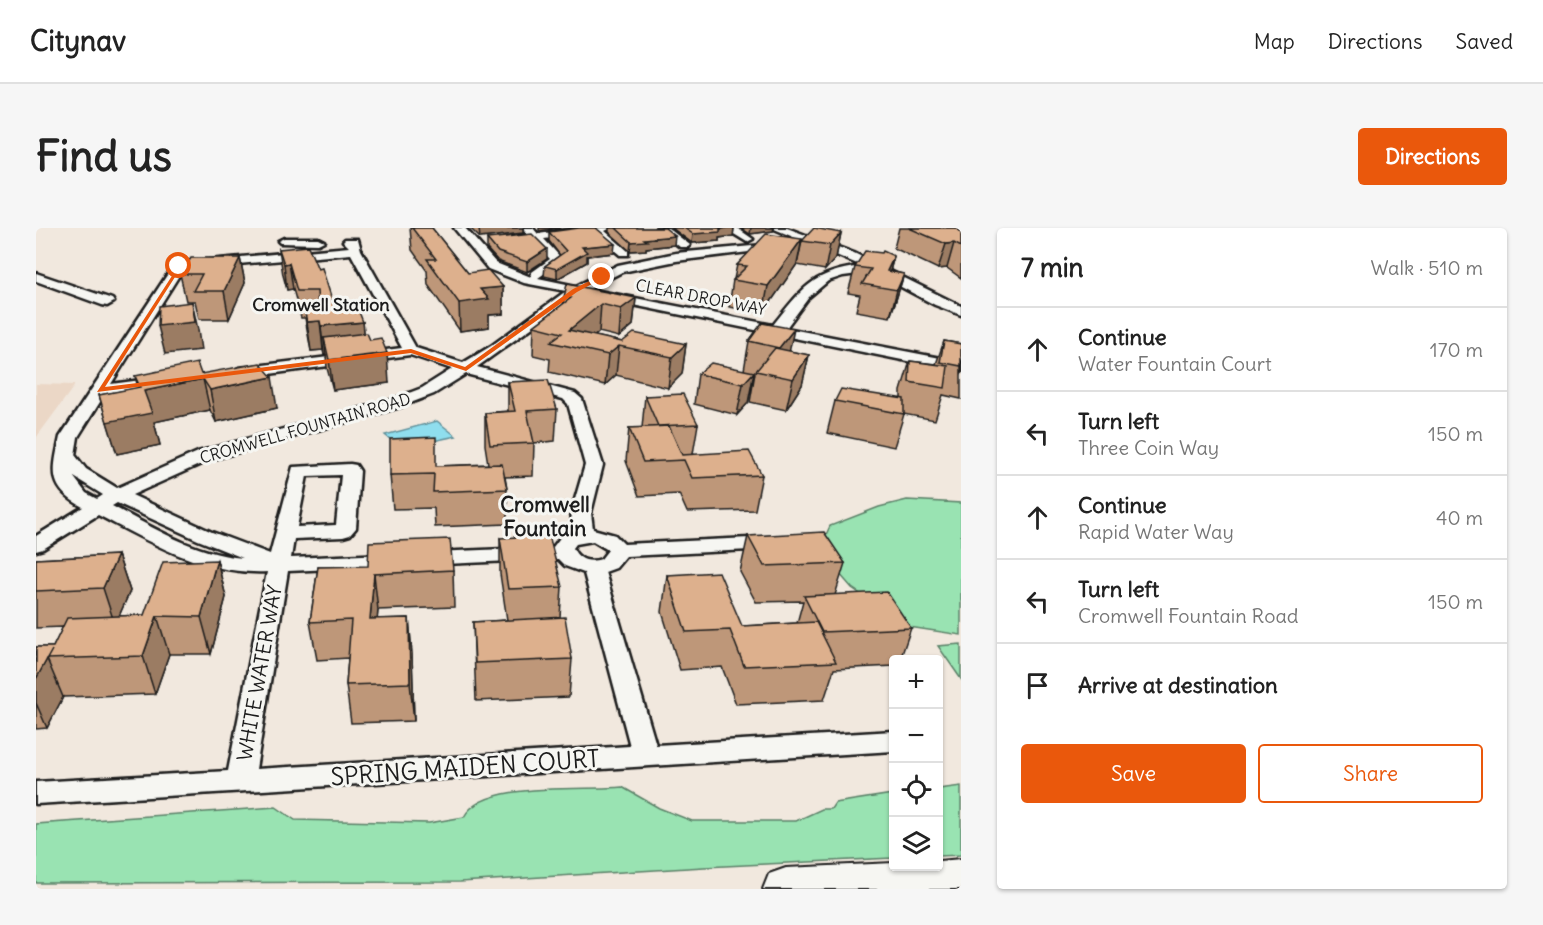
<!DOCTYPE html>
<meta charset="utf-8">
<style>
body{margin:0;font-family:Delius,sans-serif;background:#f6f6f6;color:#222}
.controls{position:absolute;right:18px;bottom:18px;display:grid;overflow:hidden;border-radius:6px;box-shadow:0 2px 4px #0004}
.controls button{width:54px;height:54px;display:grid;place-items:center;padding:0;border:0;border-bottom:2px solid #e0e0e0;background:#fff;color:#222;font:30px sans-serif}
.stop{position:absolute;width:18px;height:18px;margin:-14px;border:4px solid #ea580c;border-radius:50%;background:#fff}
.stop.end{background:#ea580c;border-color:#fff;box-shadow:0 2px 6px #0008}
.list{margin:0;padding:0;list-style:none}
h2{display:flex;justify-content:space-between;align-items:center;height:78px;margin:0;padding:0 24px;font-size:26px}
h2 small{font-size:20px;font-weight:400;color:#767676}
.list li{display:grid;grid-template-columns:39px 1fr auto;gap:18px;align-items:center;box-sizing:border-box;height:84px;padding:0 24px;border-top:2px solid #e0e0e0}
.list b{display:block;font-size:22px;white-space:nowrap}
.list p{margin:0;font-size:20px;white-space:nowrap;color:#767676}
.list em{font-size:20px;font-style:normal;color:#767676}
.actions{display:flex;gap:12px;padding:18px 24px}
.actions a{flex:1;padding:14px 0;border:2px solid #ea580c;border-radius:6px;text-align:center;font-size:21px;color:#ea580c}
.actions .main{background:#ea580c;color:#fff}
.icon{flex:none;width:33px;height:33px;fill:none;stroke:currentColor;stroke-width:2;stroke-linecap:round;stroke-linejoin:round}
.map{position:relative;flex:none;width:925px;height:661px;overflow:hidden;border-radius:6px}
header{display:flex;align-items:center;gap:36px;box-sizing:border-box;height:84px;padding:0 30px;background:#fff;border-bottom:2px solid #e0e0e0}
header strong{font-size:28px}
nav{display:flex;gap:33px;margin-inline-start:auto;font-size:21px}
.intro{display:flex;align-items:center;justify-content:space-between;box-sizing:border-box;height:144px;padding:0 36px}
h1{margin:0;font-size:42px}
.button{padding:15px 27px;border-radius:6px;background:#ea580c;color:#fff;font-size:21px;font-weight:700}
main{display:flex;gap:36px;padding:0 36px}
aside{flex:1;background:#fff;border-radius:6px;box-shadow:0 2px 4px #0004}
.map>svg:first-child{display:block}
</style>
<header>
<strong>Citynav</strong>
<nav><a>Map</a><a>Directions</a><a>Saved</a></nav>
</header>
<div class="intro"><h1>Find us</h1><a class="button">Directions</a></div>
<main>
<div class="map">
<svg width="925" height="661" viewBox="0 0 925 661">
<rect width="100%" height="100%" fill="#f1e8de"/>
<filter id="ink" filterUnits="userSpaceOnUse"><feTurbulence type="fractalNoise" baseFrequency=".0167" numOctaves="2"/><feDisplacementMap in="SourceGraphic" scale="12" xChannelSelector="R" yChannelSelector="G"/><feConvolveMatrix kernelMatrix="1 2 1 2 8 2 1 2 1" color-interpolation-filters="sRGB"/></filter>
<g filter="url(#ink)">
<path fill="#ebd7c6" d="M0,156l39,1 -39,53z"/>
<path fill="#99e3b2" stroke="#5a8067" stroke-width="1.5" d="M871,272l54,3v132l-52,-8 -57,-39 -33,-38 11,-24 49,-19z
M925,416v35l-23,-33z
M925,558v69l-22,1v-67z
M586,559l37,21 33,13h104l26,-12h9l4,-6 58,-9v64l-189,9 -244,15 -424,1v-59l240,-17 19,13 134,3 35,-6c18,-37 120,-26 158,-30z"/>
<path fill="#8fdeee" stroke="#61909a" stroke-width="1.5" d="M401,193l19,15 -55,12 -16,-13z"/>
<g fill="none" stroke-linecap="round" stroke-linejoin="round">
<g stroke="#1c1c1c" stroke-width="5">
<path id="minor" d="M418,0h11l31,35 35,14 1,-5 18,-13 -17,-18 -26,3 -4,-1v-4l25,-4 -4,-5 1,-2h8l5,6 43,-6h30l-6,3 23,20v4h-8l-26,-22 -50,6 19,21 -25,18 38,8 42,-21 58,-12 108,-10v4l-4,1 -104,13 -54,11 -33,17 184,36c30,-37 39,-53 89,-59l-90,-38h15l67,25 107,53v9l-26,-10 -62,-33 -30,4 -15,5 -19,16 -23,31 175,34v10l-382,-78 -102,73 98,26 7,6 21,66 -12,48 2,16 22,6 9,9 149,-7 7,2 3,4 -3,4 -7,2 -147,7 -10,12 -11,4 51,173 238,-14v20l-858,53v-22l192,-11 39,-199c-63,3 -115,-29 -169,-57l-55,34 -7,2v-15l47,-29c-36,-19 -30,-36 -23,-70l115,-174 174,-16 -6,-6 2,-2h13l3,11 55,98 47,15 28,-17 75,-55 -42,-8 -36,-14zM315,26l51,94 -163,20 -5,2 -3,3 3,3 5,2 171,-23 42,14 -30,19 -34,13 -190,51 -81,36 -31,-19 -11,-14 3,-18 27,-43 59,-7 8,-5 -8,-5 -53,7 72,-115zM430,146l97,25 5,5 17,61 -14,48 3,19 -12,3 -9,12 -262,11 3,-19 49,-2 7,-2 6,-7 4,-57 -4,-6 -6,-1 -57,3 -23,87 -58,-22 -80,-37 78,-35 190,-53 34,-13zM305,247l-5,50 -39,2 10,-51zM37,248l1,1 29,18 -6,4 -11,-6zM81,275l81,37 45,18c-48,-4 -89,-30 -131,-52zM557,313l15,9 -7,9c-12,4 -23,1 -28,-11l3,-4zM522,331l7,7 19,7 46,173 -374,23 32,-198z
M620,0h12l22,17 -2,2h-8z
M688,0h13l16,11 -6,3z
M248,10h34l6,3 -6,3 -38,-1 -2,-2z
M0,45l76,26 2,3 -7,4 -5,-1 -66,-24z"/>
</g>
<g stroke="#1c1c1c" stroke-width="4">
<path id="highway" d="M925,631v30h-198l6,-15 17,-6 108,-5v3h45v-5z"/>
</g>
<use href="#minor" fill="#f6f6f2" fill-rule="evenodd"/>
<use href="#highway" fill="#f6f6f2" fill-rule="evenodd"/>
</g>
<path fill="#be9779" stroke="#1c1c1c" stroke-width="1.5" d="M374,0h22l36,45 35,14v27l-14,1v12l-29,4 -32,-46 -1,-14 -15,-21z
M434,0h53v5l-43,5z
M573,0h56l9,17 -28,3v2l-16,1 -21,-19z
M636,0h62l-1,8 -14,2v3l-27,2z
M705,0h33l-1,3 -23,3z
M863,0h56l6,4v46l-14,-10 -9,1 -44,-21z
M513,4l65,21 -27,3v6l-30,17 -13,-3 1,-10 15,-11 -11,-14z
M805,5l-5,25 -11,12 -28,-5 5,-24z
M451,11l60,20 -20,13 -29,-11 -11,-12z
M243,21l55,57 29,16 1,12 25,49 -56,7 -6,-22 -1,-13h-2l-1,-5 -12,1 -6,-33h-4l-8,-29 -6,1 -4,-15z
M846,25l12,3 -4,15 14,3 -8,26 -6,17 -34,-6 4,-16 -12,-2 7,-26z
M204,30l5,25 -16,36h-30l-4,-18h-9l-6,-27z
M761,36l-34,49 -34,-6 4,-27 1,-1 3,-14z
M528,69l72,1 -3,27 -14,12 -20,-5 -4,4 27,6 64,2 -4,30 -14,14 -52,-13 -11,10 -56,-13 1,-13 -17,-4 1,-29 29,-22z
M726,95l27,28 20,4 -7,30 -16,25 -36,-8 5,-29h-1l-6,30 -11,12 -43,-11 4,-30 46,-4 5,-29z
M908,113l17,3v55l-18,-4 -8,25 -31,-6 -10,33 -67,-14 8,-32 66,-2v-8l9,-30 26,3z
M165,146l76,34 -61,14 -6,-12 -56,12 6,23 -43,9 -18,-59 39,-7 -3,-12z
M472,154l49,27 -2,32 -21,2 -1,33 -28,1 2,12v35l-72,3 -1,-19 -41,1 -3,-34 47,-9 51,-2 -3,-19v-32l23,-2z
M609,168l53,28 -5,30 69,21 -7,35 -68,2 -8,-18 -40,2 -13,-35 3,-33h13z
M712,308l97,27 -10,32 76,33 -11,32h-6v6l-60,3 -10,31 -88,4 -14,-37 -42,3 -18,-58 5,-37 75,51 55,-3 6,-22 -47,1 -16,-30z
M464,310l62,49 -2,30 12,42 -3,38 -93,4 -3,-79 34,-2 -7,-46z
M82,327l12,36 -11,25 25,-1 73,-55 9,37 -15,57h-42l-14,40 -92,3 -16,31 -11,1v-82h17l10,-20 -27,1v-69z
M282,339l135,3 1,37 -76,3 -1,9 32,-1 3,37 2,66 -63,2 -5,-38 2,-27 -31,2 -7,-38z"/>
<path fill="#9b7b63" stroke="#1c1c1c" stroke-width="1.5" d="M453,0h34v5l-43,5 -1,-9z
M503,0h22l-22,3z
M691,0h7l-1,8 -14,2v3l-27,2 1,-9z
M715,0h23l-1,3 -23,3z
M805,5l-5,25 -11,12 5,-25z
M639,8l-1,9 -28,3v2l-16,1 1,-9 13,-3z
M766,11l-5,25 -34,49 5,-27z
M918,15l-7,25 -9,1 8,-25z
M579,16l-1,9 -27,3v6l-30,17v-10l25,-22z
M511,21v10l-20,13v-10z
M858,28l-7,26v-11z
M204,30l5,25 -16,36 -5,-28z
M253,35l4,26 -6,1 -3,-26z
M868,46l-8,26 -6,17 7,-27z
M467,59v27l-14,1v12l-29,4 -1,-28 21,-14z
M600,70l-3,27 -14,12 2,-28z
M156,74l6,28 3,20 -36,4 -7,-28z
M565,76l-2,28 -19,17 -11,-19z
M284,93l3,29 -12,1 -4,-29z
M327,94l3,28 -42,-12 2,17h-2l-3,-29z
M758,101l-6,29 -13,17 4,-27z
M650,116l-4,30 -14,14 4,-31z
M583,118l-3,29 -11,10 3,-30z
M351,125l2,30 -56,7 -4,-30z
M773,127l-7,30 -16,25 7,-31z
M718,144l-6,31 -11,12 6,-31z
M236,149l5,31 -61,14 -6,-32z
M167,151l7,31 -56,12 6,23 -43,9 -10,-32 37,-31z
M82,327l12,36 -15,34 -12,-37z
M181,332l9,37 -15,57 -10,-37z
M338,346l4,36 -4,47 -4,-38z
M121,388l12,38 -14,40 -12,-38z
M373,390l3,37 2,66 -4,-38z
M16,422l-5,9 16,38 -16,31 -11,-25v-24z"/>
<path fill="#ddb08d" stroke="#1c1c1c" stroke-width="1.5" d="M376,0h20l36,45 20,-3 15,17 -23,2 9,10 -30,4 -32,-44h9z
M543,0h17l19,16 -33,3 5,5 -30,17 -12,-3 21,-15 -17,-19z
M580,0h49l10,8 -31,3 3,2 -16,1z
M648,0h44l-8,1v3l-27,2z
M778,0l27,5 -11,12 -28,-4z
M873,0h46l6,4v15l-7,-4 -8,1z
M496,6l15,15 -20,13 -29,-10 -11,-13z
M730,6l36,5 -34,47 -35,-6 14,-14 -10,-1z
M272,18l10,23 4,-1 12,38 22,-2 7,18 -42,4 -1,-5 -13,1 -3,-13 14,-2 -1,-16h-20l-8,-28 -5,1 -5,-15z
M829,23l17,2 1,-2 11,5 -7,15 17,3 -7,16 -35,-6 9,-15 -16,-2z
M155,30h49l-16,33h-31l9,-17h-22z
M531,56l69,14 -15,11 -20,-5 -32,26 53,12 12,-9 52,11 -14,13 -53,-11 -11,9 -58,-13 12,-9 -28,-7 37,-28 -7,-1z
M156,74l3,20 -37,4 1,-20z
M726,95l32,6 -15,19 -30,-7z
M331,105l3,7 11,-2 6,15 -58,7 -5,-22z
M908,113l17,3v22l-21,-4z
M739,120l34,7 -16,24 -37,-8z
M874,133l38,5 -3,22 -36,-6z
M161,135l4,11 59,-11 12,14 -62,13 -7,-11 -59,12 8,22 -45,9 -8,-27 41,-8 -5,-11z
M675,135l43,9 -11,12 -45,-10z
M512,152l9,29 -30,2 7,32 -44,2 -5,-32 30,-2 -7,-29z
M805,161l63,10v15l-69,-13z
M647,166l15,30 -40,2 -13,-30z
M633,198l13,29 67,-4 13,24 -70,3 -8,-18 -41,2 -14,-34z
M400,209v29l66,-2 5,25 -74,3 1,-18 -44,1v-36z
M788,304l21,31 -81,3 -16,-30z
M513,307l13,52 -54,2 -8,-51z
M414,311l3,31 -79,4 -4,45 39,-1 1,65 -64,2 5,-65 -41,2 8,-55 50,-1 1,-24z
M82,327l-15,33 -67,3v-32z
M181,332l-16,57 -44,-1 -14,40 -96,3 5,-9 -16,29v-32h17l14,-29 77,-3 19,-53z
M683,344l23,54 74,-4 20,40 -92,4 -14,-36 -44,2 -19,-57z
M851,364l24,36 -89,4 -18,-36z
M529,389l7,42 -97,4 -2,-41z"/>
</g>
<path fill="#ea580c" d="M143,37l3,1 -77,121 306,-38 54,18 108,-78 27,-13 5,1 -28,15 -111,79 -55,-18 -314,39z"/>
<g text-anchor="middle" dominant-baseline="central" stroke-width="6" stroke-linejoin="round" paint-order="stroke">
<g font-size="16" fill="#1c1c1c" stroke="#f6f6f2">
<text transform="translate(665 69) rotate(11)">CLEAR DROP WAY</text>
<text transform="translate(269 200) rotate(-16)">CROMWELL FOUNTAIN ROAD</text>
</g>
<g font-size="18" font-weight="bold" fill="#1c1c1c" stroke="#f6f6f2">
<text x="285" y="76">Cromwell Station</text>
</g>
<g font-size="20" fill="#1c1c1c" stroke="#f6f6f2">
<text transform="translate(223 445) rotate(-80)">WHITE WATER WAY</text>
</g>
<g font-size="21" font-weight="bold" fill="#1c1c1c" stroke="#f6f6f2">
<text x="509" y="276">Cromwell<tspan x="509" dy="24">Fountain</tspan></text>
</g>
<g font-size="24" fill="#1c1c1c" stroke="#f6f6f2">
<text transform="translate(429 539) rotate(-4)">SPRING MAIDEN COURT</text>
</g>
</g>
</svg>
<div class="controls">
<button>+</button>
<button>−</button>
<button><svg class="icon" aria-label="locate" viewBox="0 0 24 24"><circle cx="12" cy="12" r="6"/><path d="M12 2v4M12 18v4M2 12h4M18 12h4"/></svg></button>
<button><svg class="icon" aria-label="layers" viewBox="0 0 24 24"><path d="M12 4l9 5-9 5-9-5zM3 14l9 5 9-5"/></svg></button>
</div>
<div class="stop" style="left:143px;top:38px"></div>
<div class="stop end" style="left:566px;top:49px"></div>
</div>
<aside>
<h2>7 min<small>Walk · 510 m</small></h2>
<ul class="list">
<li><svg class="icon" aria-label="ahead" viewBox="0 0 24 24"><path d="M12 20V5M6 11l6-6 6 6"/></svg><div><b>Continue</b><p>Water Fountain Court</p></div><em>170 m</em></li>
<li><svg class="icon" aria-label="left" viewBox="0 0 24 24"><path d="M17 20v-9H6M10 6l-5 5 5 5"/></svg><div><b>Turn left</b><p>Three Coin Way</p></div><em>150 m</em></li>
<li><svg class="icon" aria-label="ahead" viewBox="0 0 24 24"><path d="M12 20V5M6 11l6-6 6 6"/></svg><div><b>Continue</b><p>Rapid Water Way</p></div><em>40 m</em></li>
<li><svg class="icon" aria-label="left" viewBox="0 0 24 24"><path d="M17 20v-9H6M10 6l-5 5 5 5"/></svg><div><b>Turn left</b><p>Cromwell Fountain Road</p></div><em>150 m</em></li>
<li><svg class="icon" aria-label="arrive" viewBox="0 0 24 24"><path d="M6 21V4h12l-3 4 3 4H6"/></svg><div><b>Arrive at destination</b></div></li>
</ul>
<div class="actions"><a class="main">Save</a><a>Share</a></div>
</aside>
</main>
